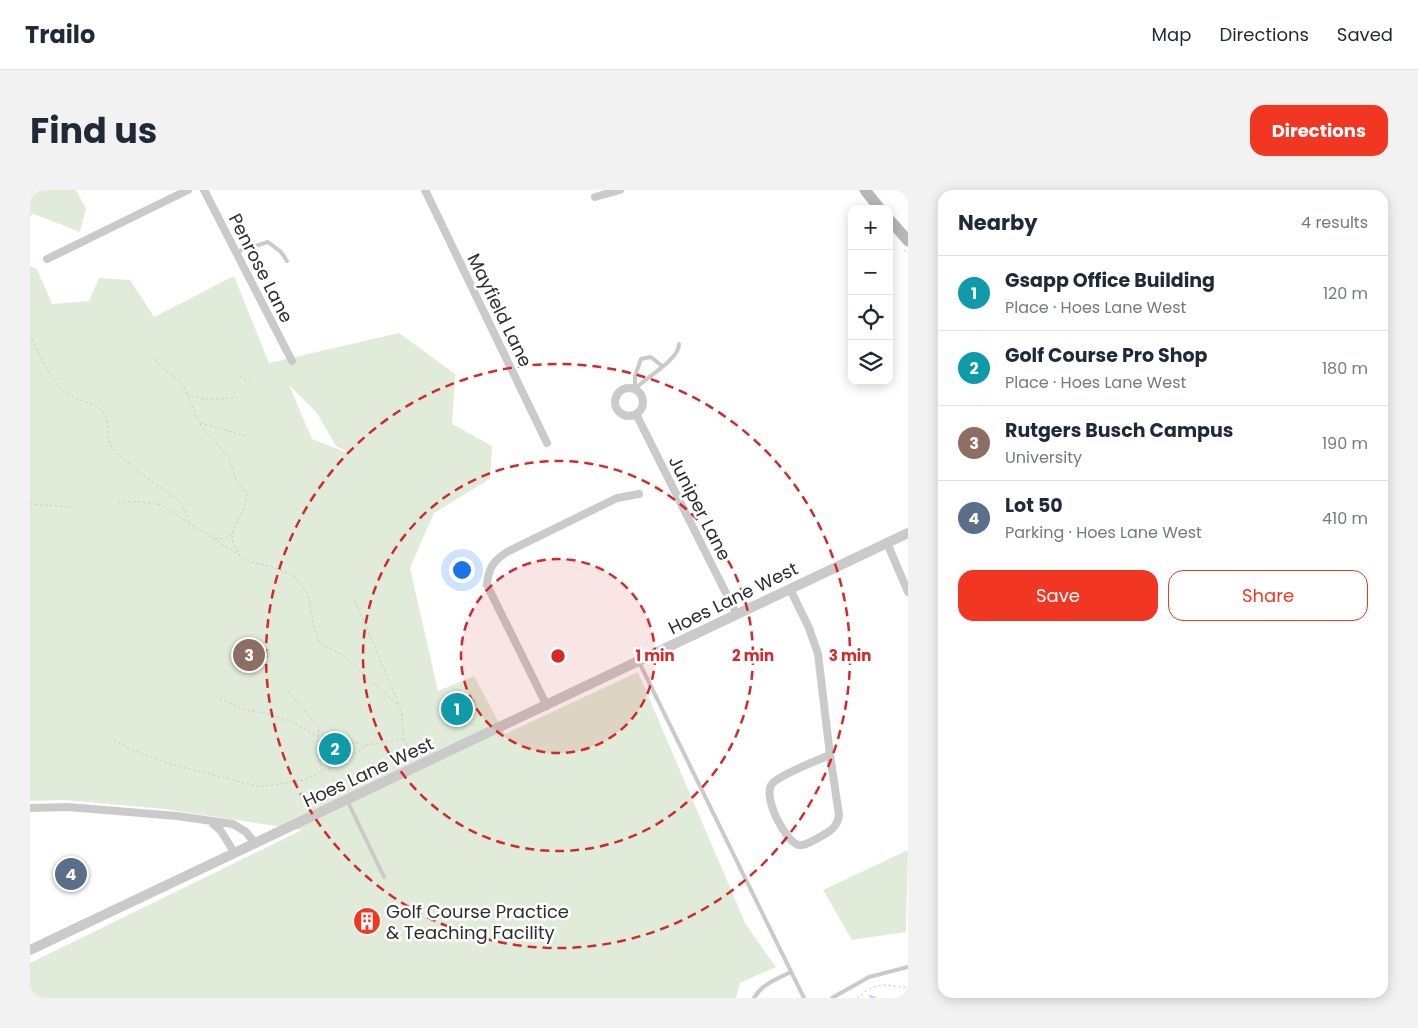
<!DOCTYPE html>
<meta charset="utf-8">
<style>
body{margin:0;font-family:Poppins,sans-serif;background:#f2f2f3;color:#1f2937}
.controls{position:absolute;right:15px;top:15px;display:grid;overflow:hidden;border-radius:10px;box-shadow:0 2px 12px #0003}
.controls button{width:45px;height:45px;display:grid;place-items:center;padding:0;border:0;border-bottom:1px solid #e0e1e3;background:#fff;color:#1f2937;font:25px sans-serif}
.you{position:absolute;left:431px;top:379px;width:18px;height:18px;margin:-12px;border:4px solid #fff;border-radius:50%;background:#1a73e8;box-shadow:0 0 0 8px #1a73e833}
.badge{display:grid;place-items:center;width:32px;height:32px;border-radius:50%;background:#f13722;color:#fff;font-size:16px;font-weight:700}
.pin{position:absolute;translate:-50% -50%;border:2px solid #fff;box-shadow:0 1px 5px #0006}
.list{margin:0;padding:0;list-style:none}
h2{display:flex;justify-content:space-between;align-items:center;height:65px;margin:0;padding:0 20px;font-size:21px}
h2 small{font-size:16px;font-weight:400;color:#747a83}
.list li{display:grid;grid-template-columns:32px 1fr auto;gap:15px;align-items:center;box-sizing:border-box;height:75px;padding:0 20px;border-top:1px solid #e0e1e3}
.list b{display:block;font-size:19px;white-space:nowrap}
.list p{margin:0;font-size:16px;white-space:nowrap;color:#747a83}
.list em{font-size:16px;font-style:normal;color:#747a83}
.actions{display:flex;gap:10px;padding:15px 20px}
.actions a{flex:1;padding:11px 0;border:1px solid #f13722;border-radius:15px;text-align:center;font-size:18px;color:#f13722}
.actions .main{background:#f13722;color:#fff}
.icon{flex:none;width:28px;height:28px;fill:none;stroke:currentColor;stroke-width:2;stroke-linecap:round;stroke-linejoin:round}
.map{position:relative;flex:none;width:878px;height:808px;overflow:hidden;border-radius:15px}
header{display:flex;align-items:center;gap:30px;box-sizing:border-box;height:70px;padding:0 25px;background:#fff;border-bottom:1px solid #e0e1e3}
header strong{font-size:24px}
nav{display:flex;gap:28px;margin-inline-start:auto;font-size:18px}
.intro{display:flex;align-items:center;justify-content:space-between;box-sizing:border-box;height:120px;padding:0 30px}
h1{margin:0;font-size:35px}
.button{padding:12px 22px;border-radius:15px;background:#f13722;color:#fff;font-size:18px;font-weight:700}
main{display:flex;gap:30px;padding:0 30px}
aside{flex:1;background:#fff;border-radius:15px;box-shadow:0 2px 12px #0003}
.map>svg:first-child{display:block}
</style>
<header>
<strong>Trailo</strong>
<nav><a>Map</a><a>Directions</a><a>Saved</a></nav>
</header>
<div class="intro"><h1>Find us</h1><a class="button">Directions</a></div>
<main>
<div class="map">
<svg width="878" height="808" viewBox="0 0 878 808">
<defs>
<filter id="shadow"><feDropShadow dx="2" dy="3.5" stdDeviation="0" flood-color="#0004"/></filter>
</defs>
<rect width="100%" height="100%" fill="#fff"/>
<path fill="#e0ecd9" fill-rule="evenodd" d="M0,0h46l10,19 -6,23 -46,-18 -4,2z
M0,76l7,3 15,35 37,-3 10,-23 31,2 24,37 80,-41 35,87 130,-30 56,41 -3,50 40,22 -2,33 -56,34 -24,55 28,123 36,-15 31,58 133,-62 108,253 30,42 -36,16 -4,15h-706v-35l272,-133 -138,-21 -99,-9 -35,1zM259,195l28,28 19,33 22,11 -46,-18z
M878,660l-2,82 -54,8 -29,-50z"/>
<g fill="none" stroke-linecap="round" stroke-linejoin="round">
<path stroke="#c4d6ed" stroke-width="2.5" d="M840,806l5,2"/>
</g>
<path fill="#141414" filter="url(#shadow)" d="M439,510l2,8 -7,2 1,4 -13,3 -1,-5 -4,1 -2,-7z
M308,547l3,7 4,-2 5,11 -22,10 -8,-18z
M341,723l6,8 -14,7 -4,-8z"/>
<g fill="none" stroke-linecap="round" stroke-linejoin="round">
<path stroke="#cacaca" stroke-width="1" stroke-dasharray="2.5 2.5" stroke-linecap="butt" d="M874,60l4,4
M0,145c11,20 19,48 40,60 10,6 22,7 31,15 11,10 4,24 10,36 4,9 55,46 66,53l5,5 7,17
M121,167l32,28 16,38 30,35 7,22 10,12c4,23 -28,37 -6,63
M210,187l10,6
M157,203c13,9 36,6 50,4
M170,233l46,13
M88,312h24l19,3 89,57 23,5 23,10 12,18 6,33 6,15 24,13 56,51
M0,314l41,3
M185,348l8,1 9,-5
M325,410l44,105
M258,501l31,37 -2,22 5,20
M185,507l28,12 21,4 27,8 24,14 24,1 13,6 15,3
M371,518l3,31 8,19
M84,550l16,9 40,15 91,23 43,-7 30,-14 34,-21 36,-6
M827,808c22,-18 27,-13 51,-10"/>
<path stroke="#cacaca" stroke-width="4" d="M206,62l32,-10 13,10 6,9
M605,199c11,-12 44,-29 44,-45
M605,199v-13l6,-17 10,-2 11,9
M609,472l165,336
M317,610l37,77
M724,808c8,-14 23,-19 37,-26
M802,808l37,-21 39,-10"/>
<path stroke="#cacaca" stroke-width="8" d="M174,0l88,171
M395,0l122,253
M565,7l25,-7
M17,69l141,-69
M585 212a14 14 0 1 1 28 0a14 14 0 1 1-28 0Z
M606,224l101,201
M857,353l21,49
M760,399l19,39 9,26 12,101
M517,516l-60,-121c1,-16 6,-24 20,-33l110,-54 22,-4
M800,565l9,60c-2,13 -9,16 -19,22 -7,3 -13,9 -21,8 -14,-3 -37,-49 -27,-61 7,-9 46,-24 58,-29z
M0,618l38,-1 109,9 56,8 13,8 8,10
M182,633l9,8 13,21"/>
<path stroke="#cacaca" stroke-width="10" d="M0,760l878,-417"/>
<path stroke="#b7b7b7" stroke-width="11" d="M835,0l15,19
M859,29l19,22"/>
</g>
<circle cx="528" cy="466" r="97" fill="#d62828" fill-opacity=".12"/>
<g fill="none" stroke="#d62828" stroke-width="2.5" stroke-dasharray="9 6">
<circle cx="528" cy="466" r="97"/>
<circle cx="528" cy="466" r="195"/>
<circle cx="528" cy="466" r="292"/>
</g>
<defs>
<g id="building-disc" transform="scale(1.4375)"><circle r="9.5" fill="#f13722" stroke="#fff"/><path d="M-4-6H4V6H1V3H-1V6H-4ZM-2.5-4.3h1.7v1.8h-1.7ZM.8-4.3h1.7v1.8H.8ZM-2.5-1h1.7V.8h-1.7ZM.8-1h1.7V.8H.8Z" fill="#fff"/></g>
</defs>
<g fill-rule="evenodd">
<use href="#building-disc" x="337" y="731"/>
</g>
<g text-anchor="middle" dominant-baseline="central" stroke-width="5" stroke-linejoin="round" paint-order="stroke">
<g font-size="18" fill="#2d2d2d" stroke="#fff">
<text transform="translate(231 78) rotate(63)">Penrose Lane</text>
<text transform="translate(470 120) rotate(64)">Mayfield Lane</text>
<text transform="translate(670 318) rotate(63)">Juniper Lane</text>
<text transform="translate(703 408) rotate(-26)">Hoes Lane West</text>
<text transform="translate(338 582) rotate(-25)">Hoes Lane West</text>
</g>
<g font-size="18" fill="#2d2d2d" stroke="#fff" text-anchor="start">
<text x="356" y="721">Golf Course Practice<tspan x="356" dy="21">&amp; Teaching Facility</tspan></text>
</g>
</g>
<circle cx="528" cy="466" r="8" fill="#d62828" stroke="#fff" stroke-width="2.5"/>
<g font-size="15" text-anchor="middle" font-weight="bold" fill="#d62828" stroke="#fff" stroke-width="5" stroke-linejoin="round" paint-order="stroke">
<text x="625" y="471">1 min</text>
<text x="723" y="471">2 min</text>
<text x="820" y="471">3 min</text>
</g>
</svg>
<div class="controls">
<button>+</button>
<button>−</button>
<button><svg class="icon" aria-label="locate" viewBox="0 0 24 24"><circle cx="12" cy="12" r="6"/><path d="M12 2v4M12 18v4M2 12h4M18 12h4"/></svg></button>
<button><svg class="icon" aria-label="layers" viewBox="0 0 24 24"><path d="M12 4l9 5-9 5-9-5zM3 14l9 5 9-5"/></svg></button>
</div>
<div class="you"></div>
<div class="pin badge" style="left:427px;top:519px;background:#0f9aa8">1</div>
<div class="pin badge" style="left:305px;top:559px;background:#0f9aa8">2</div>
<div class="pin badge" style="left:219px;top:465px;background:#8d6e63">3</div>
<div class="pin badge" style="left:41px;top:684px;background:#5c6f8a">4</div>
</div>
<aside>
<h2>Nearby<small>4 results</small></h2>
<ul class="list">
<li><span class="badge" style="background:#0f9aa8">1</span><div><b>Gsapp Office Building</b><p>Place · Hoes Lane West</p></div><em>120 m</em></li>
<li><span class="badge" style="background:#0f9aa8">2</span><div><b>Golf Course Pro Shop</b><p>Place · Hoes Lane West</p></div><em>180 m</em></li>
<li><span class="badge" style="background:#8d6e63">3</span><div><b>Rutgers Busch Campus</b><p>University</p></div><em>190 m</em></li>
<li><span class="badge" style="background:#5c6f8a">4</span><div><b>Lot 50</b><p>Parking · Hoes Lane West</p></div><em>410 m</em></li>
</ul>
<div class="actions"><a class="main">Save</a><a>Share</a></div>
</aside>
</main>
